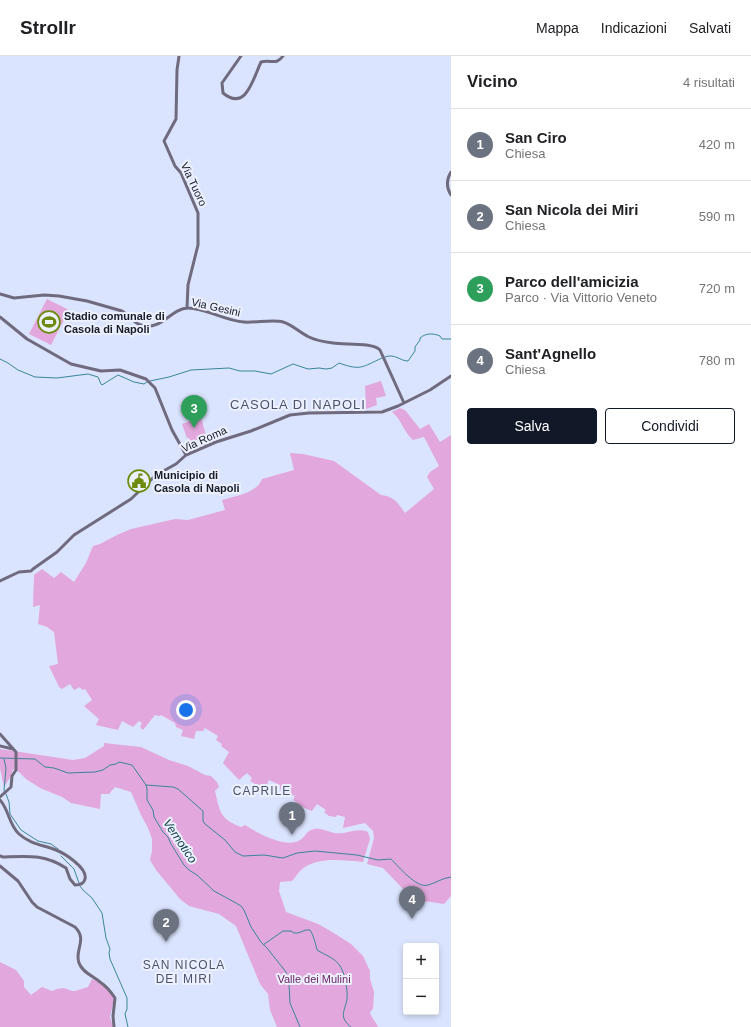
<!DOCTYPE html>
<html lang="it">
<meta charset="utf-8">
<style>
body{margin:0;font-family:Arial,sans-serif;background:#f6f6f6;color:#202124}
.controls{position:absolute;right:12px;bottom:12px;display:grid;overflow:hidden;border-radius:4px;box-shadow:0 2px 6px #0003}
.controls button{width:36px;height:36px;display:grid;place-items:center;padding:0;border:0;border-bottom:1px solid #e0e0e0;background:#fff;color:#202124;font:20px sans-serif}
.you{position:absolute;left:186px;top:654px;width:14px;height:14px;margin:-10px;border:3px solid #fff;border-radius:50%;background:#1a73e8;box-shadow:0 0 0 6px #1a73e833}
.badge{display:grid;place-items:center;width:26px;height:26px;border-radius:50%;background:#111827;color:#fff;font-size:13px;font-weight:700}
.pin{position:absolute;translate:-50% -33px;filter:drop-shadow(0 1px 2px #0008)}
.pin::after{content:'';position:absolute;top:21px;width:14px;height:12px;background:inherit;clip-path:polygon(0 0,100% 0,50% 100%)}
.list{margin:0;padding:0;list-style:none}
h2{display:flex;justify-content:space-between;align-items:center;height:52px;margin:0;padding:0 16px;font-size:17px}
h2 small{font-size:13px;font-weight:400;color:#757577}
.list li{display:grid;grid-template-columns:26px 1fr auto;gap:12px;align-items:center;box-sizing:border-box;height:72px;padding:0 16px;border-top:1px solid #e0e0e0}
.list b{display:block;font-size:15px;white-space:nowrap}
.list p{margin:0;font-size:13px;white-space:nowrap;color:#757577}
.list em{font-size:13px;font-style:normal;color:#757577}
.actions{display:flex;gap:8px;padding:12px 16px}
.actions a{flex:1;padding:9px 0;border:1px solid #111827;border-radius:4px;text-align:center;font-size:14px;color:#111827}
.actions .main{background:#111827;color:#fff}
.map{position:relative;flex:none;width:451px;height:971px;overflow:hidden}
header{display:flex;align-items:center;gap:24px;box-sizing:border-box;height:56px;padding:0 20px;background:#fff;border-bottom:1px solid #e0e0e0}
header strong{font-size:19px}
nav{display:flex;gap:22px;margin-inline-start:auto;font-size:14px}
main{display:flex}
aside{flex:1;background:#fff}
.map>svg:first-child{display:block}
</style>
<header>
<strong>Strollr</strong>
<nav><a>Mappa</a><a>Indicazioni</a><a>Salvati</a></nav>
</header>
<main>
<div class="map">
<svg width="451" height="971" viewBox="0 0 451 971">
<rect width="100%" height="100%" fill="#dbe4fe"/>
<path fill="#e2a7dc" d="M47,243l22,11 -18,35 -22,-11z
M381,325l5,15 -10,2 1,7 -11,4 -1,-23z
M400,352l5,2 15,19 9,-5 11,18 11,-7v461l-7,8 -27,-4v-6l-12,-3 -22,-23 -16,-4 7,-26 -1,-7 -8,-8 -22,5 2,-11 -8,-2 -1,2 -7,-1 -5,-4 2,-2 -9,-6 -5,7c-8,-2 -12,-7 -19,-11l2,-4 -11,-4 -4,-3v-4l-11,-5 -6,14 -3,-2c0,-6 -5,-8 -10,-11l2,-3 -5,-5 -8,7 -16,-17 6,-11 -8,-6 1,-2 -6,-4 2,-4 -13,-8 -2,3h-7l-2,8 -13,-3 2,-6 -7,-3 -1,-4 -14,-8 -2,1 -4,-1 -12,15 -3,-3 2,-4 -3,-2 -6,6 -11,-6 -4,9 -22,-5 3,-6 -15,-13 8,-6 -7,-11 -3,1 -2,-3 -6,3 -4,-6 -8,5 -3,-2 -10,-21 9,-2 -4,-32 -7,-5 -9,-3 2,-19 -7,2 1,-32 8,-6 12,9 7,-6 13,10 12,-19 7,-17 7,-2 17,-9 14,-6 44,-10 13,1 37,-10 -3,-10c13,-4 35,-7 40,-21l32,-9 -4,-17 13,1 31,7 47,34c14,2 16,7 24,18l29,-24 -7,-12 3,-5 9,-6 -15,-29 -11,3c-9,-7 -12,-22 -21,-28z
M201,361l5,19 -15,6 -2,-4h-2l-5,-14z
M104,687l37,4 28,13 19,6 17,9 6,1 6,6 2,5 -4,4c5,21 5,28 26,36l4,-2c12,8 42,24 55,15 6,-3 5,-9 14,-11 9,-2 18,6 29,4 8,-1 18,-5 25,-1l2,7 -7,23c-20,-2 -48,-6 -63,9 -3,3 -5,7 -8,10l-12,1 -1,9 7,21 32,12 11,6 22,14 12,12 7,15v8l4,13 -1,17 -3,3c2,8 6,9 8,15h-101l-7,-17 -2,-16 -8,-10 -24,-58 -17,-12 -30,-8 -9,-7 -24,-29 -6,-10 2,-9v-12l-4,-11 -7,-13 -10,-23 -16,-5 -6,7h-8l-1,15 -29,-6 -9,-6 -22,-9 -14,-9 -7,-7 -6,-3 -2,7 -7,11 -4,-19v-19l73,11 12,-2 19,-12z
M0,906l16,8 8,11v6l7,8 11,-8 10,4 5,-2 7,-1 8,3h3l13,-4 4,-8c9,3 18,12 22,20l-4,18 3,10h-113z"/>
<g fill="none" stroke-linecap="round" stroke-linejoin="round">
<path stroke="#398698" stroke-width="1" d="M385,301c10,-4 15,4 23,4l7,-10v-4l5,-7v-2c6,-5 13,-5 20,-2l2,3h9
M0,303l8,4 10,7 17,7 22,1 31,-4 10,3 3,7 1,1 16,-10 16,7 10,2 3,-2
M150,325l19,-4 22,-7 38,-2 11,3h15l16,3 22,-10 15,5 11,-1 7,1 6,-1 7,-5c22,8 23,4 43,-5
M0,702l35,1 10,8 9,1 14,5 27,-1 8,-2 7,-5 6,-1 3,-2 13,3 14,20 1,4v11l6,10 1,7 9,15 5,5 3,7 13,21 5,5 8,5 17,16 22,12 5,3 3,4 7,17 10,15 6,6 19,24 3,12 1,19 10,24
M4,703l2,9 -2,23
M146,729l27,2 5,2 25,22v10l2,3 20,16 10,12 8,4 21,-1 19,3 14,-5 18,-2 42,4 21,5 13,-1c7,7 26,30 37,26 8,-2 14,-7 23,-8
M6,738l3,8 1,12 11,16 17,11 13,3 7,5
M61,800l13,13 5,14
M80,830l3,4 9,8 10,15 4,25 4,11 -1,4 1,6 17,39v11l-2,5 3,13
M263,889l20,-14h8l3,2h4l8,-3h4c3,4 6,15 7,20 8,5 18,8 23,16 5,7 8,25 7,33 -2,12 -9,18 4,28"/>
<path stroke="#706a7e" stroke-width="3" d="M179,0l-2,14 -1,49 -12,22 11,25 6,7 17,40v32l-10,40 -1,23
M241,0l-19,27 1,10c23,19 30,-14 38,-31 10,-3 15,4 22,-6
M451,116c-5,8 -5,15 0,23
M0,238l14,4 30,-3 15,1 28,5 35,10c7,4 11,12 19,14 20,7 30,-17 47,-17 18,0 37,13 56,14 11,1 30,-3 39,0 10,3 17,11 26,15 8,4 16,5 24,6 12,2 39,-1 47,7l24,53
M0,261l27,22 44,25 30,7 19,-1 26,9 9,9 17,42 14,25
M0,525l19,-9 12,-1 2,-2 24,-17 17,-17 57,-36 25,-24 20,-11 10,-9 30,-13 35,-11 39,-16 19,-2 73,-1 16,-6 32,-16 21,-14
M0,678l16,18v18l-4,6 -1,11 -11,10
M0,690l13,3
M0,744c9,10 9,25 19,34 11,10 24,11 37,16 8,3 32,18 29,29 -1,5 -6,6 -10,6l-5,-6 -4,-11c-21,-14 -38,-12 -63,-11l-3,-1
M0,810l18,15 14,21 5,5 38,20c13,13 -1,23 4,36 3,9 14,13 21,19 6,4 11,10 15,16l-2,18 1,11"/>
</g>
<defs>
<g id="stadium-ring" transform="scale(1.15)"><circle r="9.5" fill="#edf1ff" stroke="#6d8c0d" stroke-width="1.5"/><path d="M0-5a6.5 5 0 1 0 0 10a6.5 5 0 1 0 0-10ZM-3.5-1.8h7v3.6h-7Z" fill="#6d8c0d"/></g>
<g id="civic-ring" transform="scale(1.15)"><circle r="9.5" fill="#edf1ff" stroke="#6d8c0d" stroke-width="1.5"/><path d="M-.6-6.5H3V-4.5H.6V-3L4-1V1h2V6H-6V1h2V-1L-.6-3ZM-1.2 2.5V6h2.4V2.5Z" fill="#6d8c0d"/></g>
</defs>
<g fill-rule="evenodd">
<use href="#stadium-ring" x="49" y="266"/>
<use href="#civic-ring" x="139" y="425"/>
</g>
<g text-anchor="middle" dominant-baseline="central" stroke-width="4" stroke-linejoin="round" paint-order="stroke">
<g font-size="11" fill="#181c27" stroke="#edf1ff">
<text transform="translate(194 128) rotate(65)">Via Tuoro</text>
<text transform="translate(216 251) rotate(13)">Via Gesini</text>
<text transform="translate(204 383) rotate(-24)">Via Roma</text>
</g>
<g font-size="11" font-weight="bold" fill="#181c27" stroke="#edf1ff" text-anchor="start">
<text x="64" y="260">Stadio comunale di<tspan x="64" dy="13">Casola di Napoli</tspan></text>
<text x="154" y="419">Municipio di<tspan x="154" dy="13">Casola di Napoli</tspan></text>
</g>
<g font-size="11" fill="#6a2366" stroke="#edf1ff">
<text x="314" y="923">Valle dei Mulini</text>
</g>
<g font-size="12" letter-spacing="1" fill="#4a526e" stroke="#edf1ff">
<text x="262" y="735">CAPRILE</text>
<text x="184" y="909">SAN NICOLA<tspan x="184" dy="14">DEI MIRI</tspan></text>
</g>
<g font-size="12" font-style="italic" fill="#0f4049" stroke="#edf1ff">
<text transform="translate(180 785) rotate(56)">Vernotico</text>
</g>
<g font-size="13" letter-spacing="1" fill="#4a526e" stroke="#edf1ff">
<text x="298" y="348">CASOLA DI NAPOLI</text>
</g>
</g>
</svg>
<div class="controls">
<button>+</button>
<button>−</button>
</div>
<div class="you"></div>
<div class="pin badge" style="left:292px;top:779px;background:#6b7280">1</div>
<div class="pin badge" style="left:166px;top:886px;background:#6b7280">2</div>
<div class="pin badge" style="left:194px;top:372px;background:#2e9e5b">3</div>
<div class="pin badge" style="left:412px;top:863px;background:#6b7280">4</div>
</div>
<aside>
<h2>Vicino<small>4 risultati</small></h2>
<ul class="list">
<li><span class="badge" style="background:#6b7280">1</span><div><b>San Ciro</b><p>Chiesa</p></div><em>420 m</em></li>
<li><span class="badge" style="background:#6b7280">2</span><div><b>San Nicola dei Miri</b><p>Chiesa</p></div><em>590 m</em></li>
<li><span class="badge" style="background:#2e9e5b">3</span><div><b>Parco dell'amicizia</b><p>Parco · Via Vittorio Veneto</p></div><em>720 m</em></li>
<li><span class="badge" style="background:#6b7280">4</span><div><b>Sant'Agnello</b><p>Chiesa</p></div><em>780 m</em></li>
</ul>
<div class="actions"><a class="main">Salva</a><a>Condividi</a></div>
</aside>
</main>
